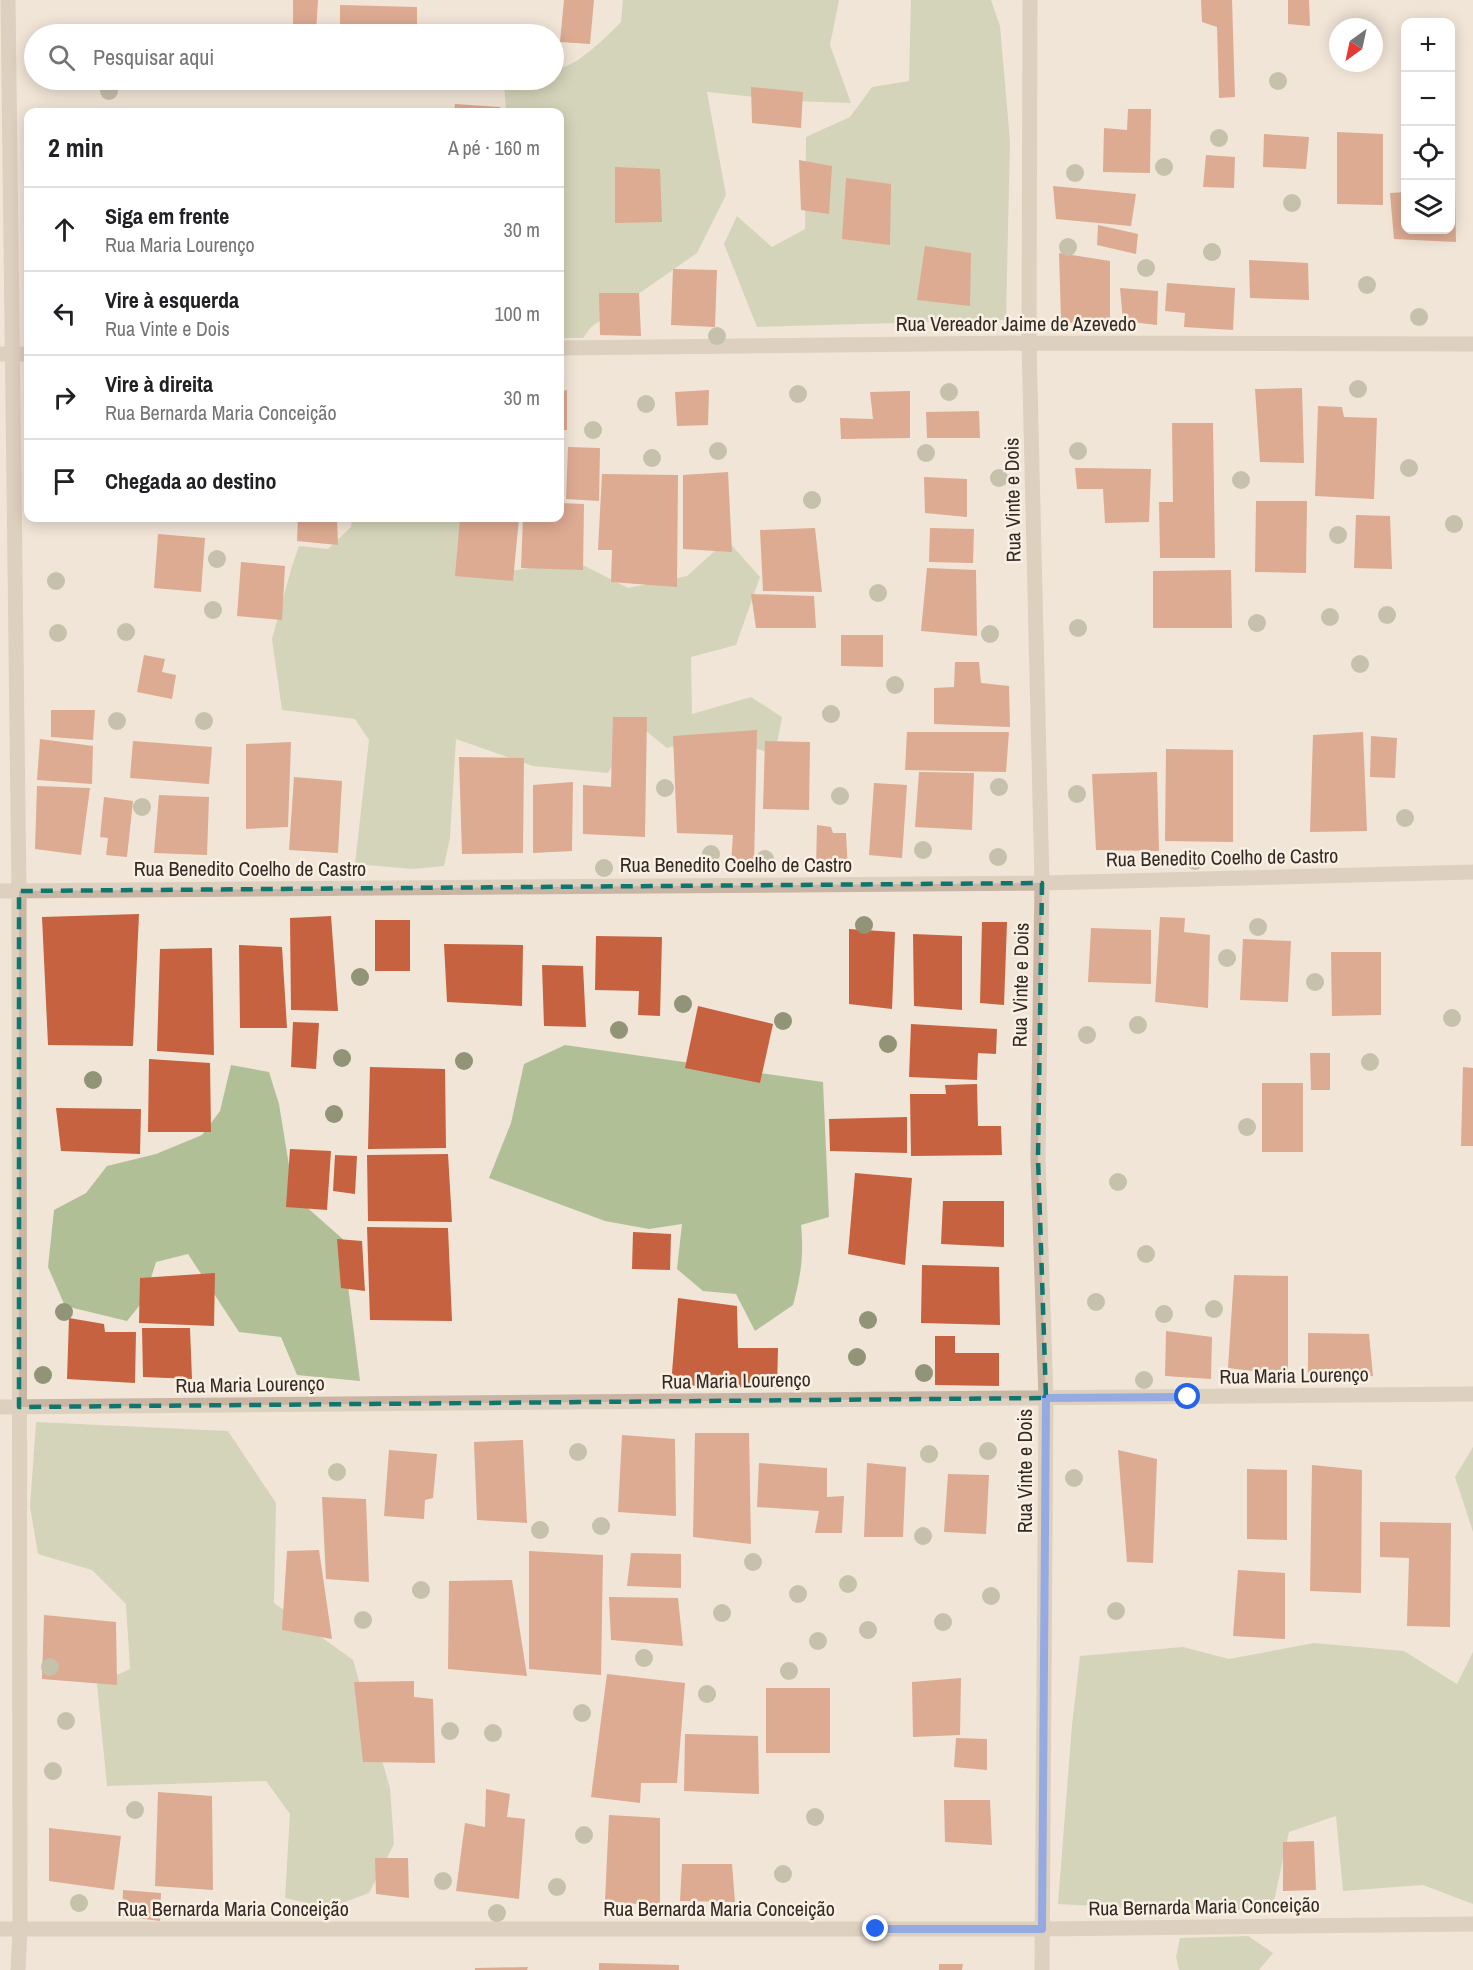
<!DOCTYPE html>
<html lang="pt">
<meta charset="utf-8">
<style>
body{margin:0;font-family:"Archivo Narrow",sans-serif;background:#f6f6f6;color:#202124}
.controls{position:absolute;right:18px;top:18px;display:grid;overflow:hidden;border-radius:12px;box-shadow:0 3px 15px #0003}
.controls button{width:54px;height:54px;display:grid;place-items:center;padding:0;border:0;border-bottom:2px solid #e0e0e0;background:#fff;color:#202124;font:30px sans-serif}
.compass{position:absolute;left:1329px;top:18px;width:54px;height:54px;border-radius:50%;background:#fff;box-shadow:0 3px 15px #0003;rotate:213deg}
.stop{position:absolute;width:18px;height:18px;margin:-14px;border:4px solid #2563eb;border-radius:50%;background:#fff}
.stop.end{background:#2563eb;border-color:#fff;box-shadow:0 2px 6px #0008}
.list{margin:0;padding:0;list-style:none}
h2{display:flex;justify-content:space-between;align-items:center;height:78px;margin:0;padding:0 24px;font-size:26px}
h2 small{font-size:20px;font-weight:400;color:#757577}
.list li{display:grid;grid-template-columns:39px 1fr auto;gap:18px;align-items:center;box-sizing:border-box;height:84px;padding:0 24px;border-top:2px solid #e0e0e0}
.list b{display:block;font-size:22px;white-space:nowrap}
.list p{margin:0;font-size:20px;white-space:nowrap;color:#757577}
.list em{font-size:20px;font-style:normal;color:#757577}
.icon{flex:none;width:33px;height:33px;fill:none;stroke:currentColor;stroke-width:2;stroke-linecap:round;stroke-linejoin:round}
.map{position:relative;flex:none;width:1473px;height:1970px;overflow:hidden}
.search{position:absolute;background:#fff;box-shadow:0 3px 15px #0003;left:24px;top:24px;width:540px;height:66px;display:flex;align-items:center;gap:15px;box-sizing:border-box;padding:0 21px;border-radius:33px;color:#757577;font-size:22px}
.panel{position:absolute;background:#fff;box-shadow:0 3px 15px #0003;left:24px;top:108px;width:540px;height:414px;border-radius:12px}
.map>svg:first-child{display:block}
</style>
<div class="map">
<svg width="1473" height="1970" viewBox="0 0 1473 1970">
<rect width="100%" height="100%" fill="#f1e5d7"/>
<path fill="#b1bf97" d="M623,0h216l-9,45 21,58 -58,-2 -86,-9 19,103 -29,58 -106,74 -8,11h-23v-226h-54l-2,-32h50v-11c20,1 53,-33 67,-47z
M911,0h80l9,26 10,115 -4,179 -249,7 -33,-83 13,-28 35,31 33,-18 1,-92 44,-20 22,-30 37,-6z
M352,518h109l-4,34 55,19 61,-11 55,28 59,-12 40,-36 33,37 -24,68 -45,12 1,57 59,-17 31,20 -7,37 -67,-18 -41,12 -31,-25 -28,50 -75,-7 -77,-27 -6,99 -6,28 -31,3 -58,-5 14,-124 -14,-21 -73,-9 -10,-71 20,-73 7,-20 29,3 23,-22z
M565,1045l258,37 6,135 -28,8c3,30 0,51 -8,80l-38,26 -19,-37 -33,-3 -26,-22 5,-45 -33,5 -44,-8 -116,-43 22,-55 13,-59z
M231,1065l38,7 10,32 15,92 51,45 4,53 11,87 -63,-6 -16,-38 -42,-5 -51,-78 -32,8 -12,38 -17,21 -62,-15 -17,-39 6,-57 32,-17 21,-27 49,-12 46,-19 18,-24z
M36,1422l192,9 48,72 -2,100 79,57 37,128 4,56 -25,49 -40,15 -44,-10 5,-84 -24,-33 -159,5 -10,-102 33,-15 -4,-65 -34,-34 -54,-16 -8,-47z
M1473,1447v85l-18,-55z
M1314,1643l90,8 53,33 16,-32v252l-50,-19 -80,6 -7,-75 -47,16 -17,78 -120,-1 -94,-5 14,-179 8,-69 103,-9 46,12z
M1248,1936l25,17 -14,17h-80l-3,-13 4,-19z"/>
<path fill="#c6623f" d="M293,0h25l-2,34h-23z
M564,0h30l-4,44 -30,-2z
M1201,0h31l3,97 -16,1 -2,-71 -15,-5z
M1288,0h21l1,26 -22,-2z
M340,5l77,2v27h-77z
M751,87l52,5 -2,36 -49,-5z
M455,104l45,3v5h-46z
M1128,109h23l-1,64 -47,-1 1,-44 23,2z
M1337,132l46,2v71l-46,-1z
M1264,134l45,3 -3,32 -43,-2z
M1206,155l29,2 -1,31 -31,-1z
M799,160l33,6 -3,48 -28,-4z
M615,167l45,2 2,53 -47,1z
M846,178l45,6 -1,61 -48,-6z
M1053,186l83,8 -5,32 -75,-7z
M1450,190h5l1,52 -62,-3 -4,-46 16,-1v38h44z
M1098,225l40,9 -2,20 -39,-9z
M925,246l46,7 -1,53 -53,-6z
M1059,253l51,8v69l-49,-9z
M1249,260l59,3 1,37 -59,-2z
M673,269l44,1 -2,57 -44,-2z
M1167,283l68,5 -2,42 -49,-3 1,-14 -20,-2z
M1120,288l38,3 -1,34 -34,-4z
M599,293h40l2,43 -41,-1z
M1302,388l2,75 -44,-1 -5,-73z
M567,390v40h-7v-39z
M709,390l-1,35 -31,1 -2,-34z
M910,391v47l-69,1 -1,-21 33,1 -3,-27z
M1318,406l24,1 2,10 33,1 -3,81 -59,-3z
M979,411l1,27h-53l-1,-26z
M1172,423h41l2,135h-55l-1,-56h14z
M568,447l32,1 -1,53 -33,-2z
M1075,468l76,1 -2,53 -44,1 -2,-34h-26z
M728,472l4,80 -49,-3v-74z
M602,474l76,1 -1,112 -66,-5 1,-32h-14z
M924,477l43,2v38l-42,-4z
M1256,501h51l-1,72 -51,-1z
M560,503l24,1 -1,66 -62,-2 2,-50h37z
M1356,515l34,1 2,53 -38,-1z
M298,518h39l1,27 -41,-4z
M460,518h59l-6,63 -58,-5z
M815,528l7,64 -59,-1 -3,-61z
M930,528l44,1 -1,34 -44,-1z
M158,534l47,4 -4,54 -47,-4z
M241,562l44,4 -3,54 -45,-4z
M927,568l49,2 1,66 -56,-5z
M1231,570l1,58h-79v-57z
M751,594l63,2 2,32h-60z
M841,635h42v32l-42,-1z
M144,655l21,4 -3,13 14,3 -4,24 -35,-7z
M955,662h24l2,21 28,3 1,41 -76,-3v-36l20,-1z
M51,710h44l-2,30 -42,-3z
M613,717h34l-2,120 -62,-3v-49l28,2z
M757,730l-3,134 -23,-1 2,-28 -56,-2 -4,-97z
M907,732h102l-3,40 -101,-2z
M1363,732l4,99 -57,1 3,-97z
M1371,736l26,2 -2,40 -25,-1z
M40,739l53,7 -1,38 -55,-4z
M133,741l79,6 -3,37 -79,-6z
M765,741l45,1 -1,68 -46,-1z
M291,742l-3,85 -42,2v-85z
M1166,749l67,1v92l-68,-1z
M459,757l65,1 -1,95 -61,1z
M919,772l55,1 -2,57 -57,-3z
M1157,772l2,79 -63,-1 -4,-76z
M294,777l48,4 -4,72 -49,-3z
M573,782l-1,69 -39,2v-68z
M874,783l33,2 -5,73 -33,-3z
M37,786l53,2 -9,67 -46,-6z
M159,795l50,2 -2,58 -53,-2z
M104,797l29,4 -6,56 -21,-2 2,-17 -8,-1z
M817,825l14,2 2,6h13l2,38 -32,-3z
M139,914l-6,132 -85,-1 -6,-128z
M331,916l7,95 -47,-1 -1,-92z
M1160,917l25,1 -1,14 26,3 -2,73 -53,-6z
M375,920h35v51h-35z
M982,922h25l-3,83 -24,-2z
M1091,928l60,2v54l-63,-2z
M849,929l46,3 -3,77 -43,-5z
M913,934l49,2v74l-48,-4z
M596,936l66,1 -2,79 -22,-1 1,-24 -44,-1z
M1243,939l48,2 -3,61 -48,-2z
M444,944l79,1 -1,61 -75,-4z
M239,945l43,2 5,81h-47z
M212,948l2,107 -57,-4 3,-102z
M1331,952h50v63l-49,1z
M542,965l41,1 3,61 -42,-1z
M698,1006l75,18 -13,59 -75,-15z
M293,1022l26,1 -3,46 -25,-2z
M911,1024l86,5 -1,25 -18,-1 -1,27 -68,-3z
M1310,1053h20v37h-19z
M149,1059l61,4 1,69h-63z
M370,1067l75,2 1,79 -78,1z
M1463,1067l10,1v78h-12z
M1262,1083h41v69h-41z
M977,1084l1,42h23l1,29 -91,1 -1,-62h36l-1,-9z
M56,1108l85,1 -1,45 -79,-3z
M907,1117v36l-77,-2 -1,-32z
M290,1149l41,2 -4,59 -41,-3z
M448,1154l4,68 -84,-1 -1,-66z
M335,1155l22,1 -2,38 -22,-3z
M855,1173l57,5 -7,87 -57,-11z
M943,1201h61v46l-63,-3z
M367,1227l81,1 4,93 -82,-1z
M633,1232l38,2 -1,36 -38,-1z
M337,1239l25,2 3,50 -24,-3z
M922,1265l77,2 1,58 -79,-2z
M215,1273l-1,53 -75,-3 1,-45z
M1234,1275l54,1v99l-60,-7z
M678,1298l59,8 1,42h40l-1,40 -106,-3z
M69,1318l35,6 1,8h31l-1,51 -68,-4z
M142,1328h48l2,51 -49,-2z
M1166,1331l46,6 -1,42 -46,-3z
M1308,1333l61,1 4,42 -65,4z
M935,1336h20v17h44v33l-64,-1z
M695,1433h54l2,111 -58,-7z
M622,1435l53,4 1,77 -58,-4z
M523,1440l4,83 -50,-3 -3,-78z
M389,1450l48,4 -4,44 -8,2 -1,19 -40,-3z
M1118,1450l39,9 -4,104 -26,-1z
M759,1463l68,5v29l17,-1 -2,37h-27l4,-22 -62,-4z
M867,1463l39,4 -3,70h-39z
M1312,1465l50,5 -1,123 -51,-2z
M1247,1469l40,1v70l-40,-1z
M948,1474l41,1 -3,59 -42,-2z
M322,1497l44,2 3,83 -43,-3z
M1380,1522l71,1 -1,104 -43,-1 2,-68 -29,-1z
M319,1550l13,89 -50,-9 5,-79z
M529,1551l74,4 -2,120 -72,-6z
M631,1553l50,1v34l-54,-2z
M1238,1570l47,3v66l-52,-3z
M512,1580l15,96 -79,-7 1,-88z
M609,1597l69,1 5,48 -72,-6z
M44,1615l72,7 1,63 -75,-6z
M607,1674l78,9 -8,100h-36l-1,20 -49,-6z
M961,1678l-1,57 -47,2 -1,-55z
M414,1681v16l19,2 2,64 -72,-1 -9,-80z
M766,1688h64v65h-64z
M685,1734l73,2 1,58 -75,-3z
M956,1738l31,1v31l-33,-3z
M486,1789l24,5 -3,23 18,2 -6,80 -63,-8 9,-68 20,4z
M158,1792l54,4 1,94 -58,-4z
M944,1800h46l2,45 -47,-3z
M609,1815l51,3v88l-55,-5z
M49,1828l72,8 -7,54 -65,-9z
M1314,1841l2,49 -33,1v-49z
M375,1858h33l1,40 -33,-4z
M682,1864h50l3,38 -55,-1z
M123,1890l38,3 -1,28 -38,-5z
M599,1963l80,2v5h-80z
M939,1964h24l-1,6h-23z
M528,1967l-1,3h-52v-2z"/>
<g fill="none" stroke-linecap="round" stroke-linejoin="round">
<path stroke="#c8b5a3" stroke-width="15" d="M8,0l11,891 1,1038 -2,41
M1030,0l-1,343 13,540 -4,275 8,240 -4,572
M560,348l469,-5 444,1
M0,354h28
M0,891l1042,-8 431,-11
M0,1407l1473,-13
M0,1929h1042l431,-5"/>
</g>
<g fill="#919477">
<circle cx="1278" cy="81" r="9"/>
<circle cx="109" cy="91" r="9"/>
<circle cx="1219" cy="138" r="9"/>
<circle cx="1164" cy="167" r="9"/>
<circle cx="1075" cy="173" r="9"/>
<circle cx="1292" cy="203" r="9"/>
<circle cx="1068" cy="247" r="9"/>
<circle cx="1212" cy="252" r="9"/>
<circle cx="1146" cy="268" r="9"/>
<circle cx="1367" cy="285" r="9"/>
<circle cx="1419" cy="317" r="9"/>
<circle cx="717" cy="336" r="9"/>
<circle cx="1358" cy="389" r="9"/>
<circle cx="949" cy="392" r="9"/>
<circle cx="798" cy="394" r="9"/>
<circle cx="646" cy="404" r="9"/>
<circle cx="593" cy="430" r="9"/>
<circle cx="718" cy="451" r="9"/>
<circle cx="1078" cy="451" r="9"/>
<circle cx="926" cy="453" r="9"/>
<circle cx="652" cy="458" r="9"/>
<circle cx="1409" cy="468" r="9"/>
<circle cx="999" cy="478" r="9"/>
<circle cx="1241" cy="480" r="9"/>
<circle cx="812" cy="500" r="9"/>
<circle cx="1454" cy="524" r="9"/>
<circle cx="1338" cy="535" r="9"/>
<circle cx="217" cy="559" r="9"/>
<circle cx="56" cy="581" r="9"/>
<circle cx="878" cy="593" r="9"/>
<circle cx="213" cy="610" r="9"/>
<circle cx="1387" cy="615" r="9"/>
<circle cx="1330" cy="617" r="9"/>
<circle cx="1257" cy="623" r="9"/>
<circle cx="1078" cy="628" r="9"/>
<circle cx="126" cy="632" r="9"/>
<circle cx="58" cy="633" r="9"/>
<circle cx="990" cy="634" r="9"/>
<circle cx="1360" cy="664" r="9"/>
<circle cx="895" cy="685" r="9"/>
<circle cx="831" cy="714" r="9"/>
<circle cx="117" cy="721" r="9"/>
<circle cx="204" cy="721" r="9"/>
<circle cx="999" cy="787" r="9"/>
<circle cx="665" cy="788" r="9"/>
<circle cx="1077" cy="794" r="9"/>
<circle cx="840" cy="796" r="9"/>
<circle cx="142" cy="807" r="9"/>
<circle cx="1405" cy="818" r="9"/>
<circle cx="923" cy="850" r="9"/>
<circle cx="711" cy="854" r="9"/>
<circle cx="998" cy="857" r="9"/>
<circle cx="765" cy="859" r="9"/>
<circle cx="1195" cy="861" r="9"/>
<circle cx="604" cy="868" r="9"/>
<circle cx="864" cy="925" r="9"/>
<circle cx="1258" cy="927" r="9"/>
<circle cx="1227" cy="958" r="9"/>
<circle cx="360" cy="977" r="9"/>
<circle cx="1315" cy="982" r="9"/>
<circle cx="683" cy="1004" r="9"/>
<circle cx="1452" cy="1018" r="9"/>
<circle cx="783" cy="1021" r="9"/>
<circle cx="1138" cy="1025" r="9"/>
<circle cx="619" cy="1030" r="9"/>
<circle cx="1087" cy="1035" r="9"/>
<circle cx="888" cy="1044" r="9"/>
<circle cx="342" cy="1058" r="9"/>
<circle cx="464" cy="1061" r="9"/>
<circle cx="1370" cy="1062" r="9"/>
<circle cx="93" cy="1080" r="9"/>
<circle cx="334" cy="1114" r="9"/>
<circle cx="1247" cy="1127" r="9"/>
<circle cx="1118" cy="1182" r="9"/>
<circle cx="1146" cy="1254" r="9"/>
<circle cx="1096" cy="1302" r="9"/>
<circle cx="1214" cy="1309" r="9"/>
<circle cx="64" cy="1312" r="9"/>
<circle cx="1164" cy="1314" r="9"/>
<circle cx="868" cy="1320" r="9"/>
<circle cx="857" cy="1357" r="9"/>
<circle cx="924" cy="1373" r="9"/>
<circle cx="43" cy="1375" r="9"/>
<circle cx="1144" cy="1380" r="9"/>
<circle cx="988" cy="1451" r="9"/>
<circle cx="578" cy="1452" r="9"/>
<circle cx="929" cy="1454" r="9"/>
<circle cx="337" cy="1472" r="9"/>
<circle cx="1074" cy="1478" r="9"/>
<circle cx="601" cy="1526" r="9"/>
<circle cx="540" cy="1530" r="9"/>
<circle cx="923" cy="1536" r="9"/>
<circle cx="753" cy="1562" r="9"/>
<circle cx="848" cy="1584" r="9"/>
<circle cx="421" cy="1590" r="9"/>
<circle cx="798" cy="1594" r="9"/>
<circle cx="991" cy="1596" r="9"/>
<circle cx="1116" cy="1611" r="9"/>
<circle cx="722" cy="1613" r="9"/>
<circle cx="363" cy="1620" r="9"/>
<circle cx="943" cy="1622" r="9"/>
<circle cx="868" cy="1630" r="9"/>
<circle cx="818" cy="1641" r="9"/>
<circle cx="644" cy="1658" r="9"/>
<circle cx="50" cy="1667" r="9"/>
<circle cx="789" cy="1671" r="9"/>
<circle cx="707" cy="1694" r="9"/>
<circle cx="582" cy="1713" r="9"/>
<circle cx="66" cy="1721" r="9"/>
<circle cx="450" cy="1731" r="9"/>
<circle cx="493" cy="1733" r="9"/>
<circle cx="53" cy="1771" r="9"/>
<circle cx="135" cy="1810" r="9"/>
<circle cx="815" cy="1817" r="9"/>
<circle cx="584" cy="1835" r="9"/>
<circle cx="783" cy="1874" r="9"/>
<circle cx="443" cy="1881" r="9"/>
<circle cx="557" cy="1887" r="9"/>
<circle cx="79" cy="1903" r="9"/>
<circle cx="497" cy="1913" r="9"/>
</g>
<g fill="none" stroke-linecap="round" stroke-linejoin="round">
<path stroke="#2563eb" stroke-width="8" d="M876,1929h166l4,-531 142,-1"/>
</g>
<path d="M0 0H1473V1970H0ZM1042,883l-4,275 8,240 -1027,9v-516z" fill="#f1e5d7" fill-opacity=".55" fill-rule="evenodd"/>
<path fill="none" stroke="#0f766e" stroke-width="4.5" stroke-dasharray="12 8" stroke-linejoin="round" d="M1042,883l-4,275 8,240 -1027,9v-516z"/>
<g text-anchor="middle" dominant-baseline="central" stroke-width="5" stroke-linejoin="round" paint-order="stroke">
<g font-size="20" fill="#332a25" stroke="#f9efe3">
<text x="1016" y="323">Rua Vereador Jaime de Azevedo</text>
<text transform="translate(1012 500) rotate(-91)">Rua Vinte e Dois</text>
<text transform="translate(1222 857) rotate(-1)">Rua Benedito Coelho de Castro</text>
<text x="736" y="864">Rua Benedito Coelho de Castro</text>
<text x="250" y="868">Rua Benedito Coelho de Castro</text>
<text transform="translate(1020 985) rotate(-89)">Rua Vinte e Dois</text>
<text transform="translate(1294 1375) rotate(-1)">Rua Maria Lourenço</text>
<text transform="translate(736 1380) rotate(-1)">Rua Maria Lourenço</text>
<text transform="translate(250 1384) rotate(-1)">Rua Maria Lourenço</text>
<text transform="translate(1024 1471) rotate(-90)">Rua Vinte e Dois</text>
<text transform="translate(1204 1906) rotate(-1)">Rua Bernarda Maria Conceição</text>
<text x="233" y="1908">Rua Bernarda Maria Conceição</text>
<text x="719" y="1908">Rua Bernarda Maria Conceição</text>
</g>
</g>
</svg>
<div class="controls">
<button>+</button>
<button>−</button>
<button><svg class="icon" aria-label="locate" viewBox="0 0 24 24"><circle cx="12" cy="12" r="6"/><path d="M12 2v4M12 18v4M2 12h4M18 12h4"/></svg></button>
<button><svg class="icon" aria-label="layers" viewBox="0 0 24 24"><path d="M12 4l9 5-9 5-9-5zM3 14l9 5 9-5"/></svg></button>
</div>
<svg class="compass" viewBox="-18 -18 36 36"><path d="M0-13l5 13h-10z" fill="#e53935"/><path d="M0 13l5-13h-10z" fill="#757577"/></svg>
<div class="stop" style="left:1188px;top:1397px"></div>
<div class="stop end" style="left:876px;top:1929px"></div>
<div class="search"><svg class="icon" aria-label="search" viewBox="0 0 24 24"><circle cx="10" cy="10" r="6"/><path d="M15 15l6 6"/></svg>Pesquisar aqui</div>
<section class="panel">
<h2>2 min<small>A pé · 160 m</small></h2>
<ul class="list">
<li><svg class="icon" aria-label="ahead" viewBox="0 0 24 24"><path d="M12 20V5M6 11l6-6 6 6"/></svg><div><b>Siga em frente</b><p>Rua Maria Lourenço</p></div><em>30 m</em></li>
<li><svg class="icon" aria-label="left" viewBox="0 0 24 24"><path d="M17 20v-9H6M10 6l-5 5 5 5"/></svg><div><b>Vire à esquerda</b><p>Rua Vinte e Dois</p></div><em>100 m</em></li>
<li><svg class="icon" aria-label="right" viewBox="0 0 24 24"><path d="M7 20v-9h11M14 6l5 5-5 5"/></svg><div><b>Vire à direita</b><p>Rua Bernarda Maria Conceição</p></div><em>30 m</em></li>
<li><svg class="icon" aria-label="arrive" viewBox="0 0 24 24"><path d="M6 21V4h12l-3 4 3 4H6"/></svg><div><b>Chegada ao destino</b></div></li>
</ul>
</section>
</div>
